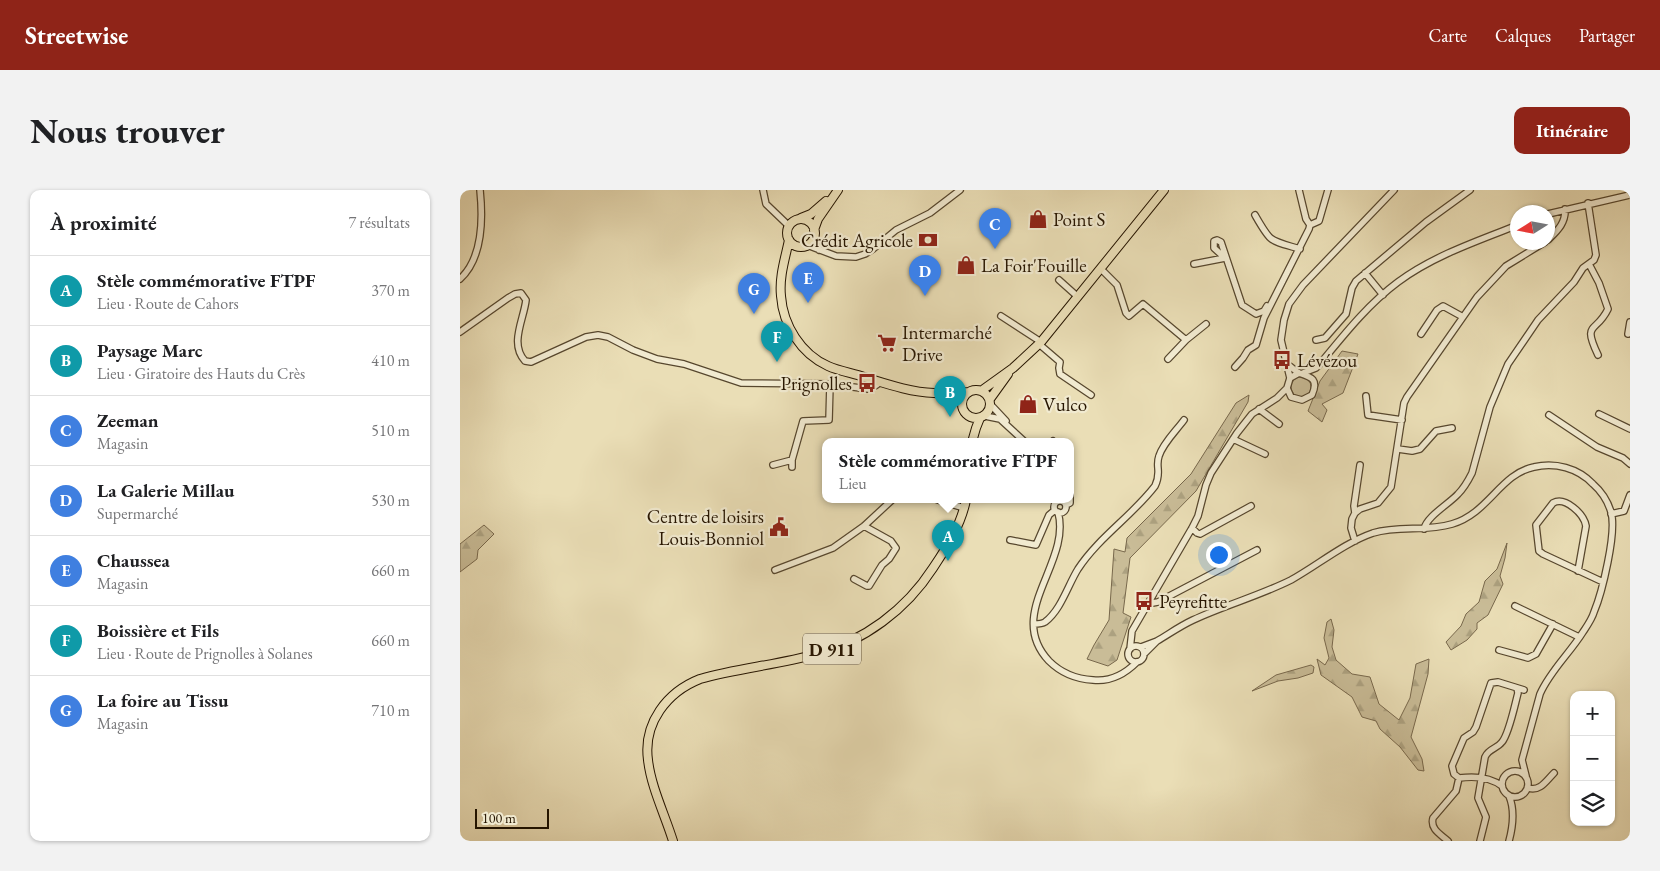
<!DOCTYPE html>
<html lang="fr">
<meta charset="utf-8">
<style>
body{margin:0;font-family:"EB Garamond",serif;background:#f2f2f2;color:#202124}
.controls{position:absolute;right:15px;bottom:15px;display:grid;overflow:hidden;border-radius:10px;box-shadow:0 1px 4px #0004}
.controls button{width:45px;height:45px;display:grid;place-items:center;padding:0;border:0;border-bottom:1px solid #e0e0e0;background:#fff;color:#202124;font:25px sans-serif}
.compass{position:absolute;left:1050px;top:15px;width:45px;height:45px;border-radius:50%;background:#fff;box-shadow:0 1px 4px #0004;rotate:259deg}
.scale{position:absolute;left:15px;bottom:12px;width:74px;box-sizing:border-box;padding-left:5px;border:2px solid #261500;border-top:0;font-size:14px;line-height:18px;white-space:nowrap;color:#261500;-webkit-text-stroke:4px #f1ead0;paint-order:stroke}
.you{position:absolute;left:758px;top:364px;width:18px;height:18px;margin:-12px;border:4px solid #fff;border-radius:50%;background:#1a73e8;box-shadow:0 0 0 8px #1a73e833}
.badge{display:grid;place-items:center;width:32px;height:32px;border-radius:50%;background:#8f2418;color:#fff;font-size:16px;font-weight:700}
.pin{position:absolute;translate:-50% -41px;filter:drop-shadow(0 1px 2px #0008)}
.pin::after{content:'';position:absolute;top:26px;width:18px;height:15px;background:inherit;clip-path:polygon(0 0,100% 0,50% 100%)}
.popup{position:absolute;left:362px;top:248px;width:252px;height:65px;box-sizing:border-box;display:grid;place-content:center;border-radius:10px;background:#fff;filter:drop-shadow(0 1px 4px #0005);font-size:16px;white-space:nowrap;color:#757577}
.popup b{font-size:19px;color:#202124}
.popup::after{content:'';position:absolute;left:50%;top:100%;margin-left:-10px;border:10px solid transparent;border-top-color:#fff}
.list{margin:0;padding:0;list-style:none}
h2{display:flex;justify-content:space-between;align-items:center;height:65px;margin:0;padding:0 20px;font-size:21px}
h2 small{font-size:16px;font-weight:400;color:#757577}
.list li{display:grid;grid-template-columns:32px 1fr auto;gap:15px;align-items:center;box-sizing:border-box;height:70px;padding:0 20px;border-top:1px solid #e0e0e0}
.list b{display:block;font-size:19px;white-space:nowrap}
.list p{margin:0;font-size:16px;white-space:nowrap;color:#757577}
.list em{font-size:16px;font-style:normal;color:#757577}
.icon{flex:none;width:28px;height:28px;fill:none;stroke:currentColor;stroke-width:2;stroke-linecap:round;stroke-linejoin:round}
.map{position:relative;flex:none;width:1170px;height:651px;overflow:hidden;border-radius:10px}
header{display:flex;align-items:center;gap:30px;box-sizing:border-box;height:70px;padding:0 25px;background:#8f2418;color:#fff}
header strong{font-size:24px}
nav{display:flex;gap:28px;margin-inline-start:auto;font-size:18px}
.intro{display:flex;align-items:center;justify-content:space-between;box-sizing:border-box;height:120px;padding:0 30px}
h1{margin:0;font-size:35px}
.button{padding:12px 22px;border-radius:10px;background:#8f2418;color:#fff;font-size:18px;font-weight:700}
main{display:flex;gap:30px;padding:0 30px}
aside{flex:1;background:#fff;border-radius:10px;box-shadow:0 1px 4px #0004}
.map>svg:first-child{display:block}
</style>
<header>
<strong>Streetwise</strong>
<nav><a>Carte</a><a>Calques</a><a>Partager</a></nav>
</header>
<div class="intro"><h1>Nous trouver</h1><a class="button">Itinéraire</a></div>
<main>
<aside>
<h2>À proximité<small>7 résultats</small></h2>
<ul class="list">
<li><span class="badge" style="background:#0f9aa8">A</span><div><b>Stèle commémorative FTPF</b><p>Lieu · Route de Cahors</p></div><em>370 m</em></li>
<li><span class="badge" style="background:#0f9aa8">B</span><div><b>Paysage Marc</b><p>Lieu · Giratoire des Hauts du Crès</p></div><em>410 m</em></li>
<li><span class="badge" style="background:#3f7fe0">C</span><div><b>Zeeman</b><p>Magasin</p></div><em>510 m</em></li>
<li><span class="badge" style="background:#3f7fe0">D</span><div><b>La Galerie Millau</b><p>Supermarché</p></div><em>530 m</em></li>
<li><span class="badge" style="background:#3f7fe0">E</span><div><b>Chaussea</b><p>Magasin</p></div><em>660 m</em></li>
<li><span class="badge" style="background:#0f9aa8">F</span><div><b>Boissière et Fils</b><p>Lieu · Route de Prignolles à Solanes</p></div><em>660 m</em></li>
<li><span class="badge" style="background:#3f7fe0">G</span><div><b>La foire au Tissu</b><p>Magasin</p></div><em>710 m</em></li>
</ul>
</aside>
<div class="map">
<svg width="1170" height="651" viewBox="0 0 1170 651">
<defs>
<pattern id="forest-firs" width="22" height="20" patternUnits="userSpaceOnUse" patternTransform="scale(1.25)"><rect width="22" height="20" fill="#c9bc97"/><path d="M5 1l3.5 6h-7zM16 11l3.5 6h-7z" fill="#aca180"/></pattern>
</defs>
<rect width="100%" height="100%" fill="#eadeb6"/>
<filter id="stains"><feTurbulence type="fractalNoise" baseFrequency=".004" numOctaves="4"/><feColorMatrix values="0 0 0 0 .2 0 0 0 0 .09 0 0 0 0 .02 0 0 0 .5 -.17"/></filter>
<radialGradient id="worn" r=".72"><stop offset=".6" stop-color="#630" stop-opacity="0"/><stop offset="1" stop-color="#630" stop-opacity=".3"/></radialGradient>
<path fill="#c9bc97" stroke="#78684c" d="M831 197a10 10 0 1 1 20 0a10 10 0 1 1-20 0Z"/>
<path fill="url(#forest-firs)" stroke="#78684c" d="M882,161l16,3 -15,39 -21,11 5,6 -5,12 -14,-11 12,-30z
M789,205l-1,7 -52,89 -66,67 -7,55 8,4 -14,43 -9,6 -21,-7 7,-14 15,-25 5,-71 11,3 2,-14 64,-64 45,-71z
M24,335l10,9 -16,16 -1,9 -17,13v-28z
M1047,353l-2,15 -5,18 3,8 -15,31 -11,8v6l-10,11 -16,10 -5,-8 15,-16 5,-12 13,-12 6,-21 12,-12z
M871,429l3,11 -2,17 4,13 16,14 18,3 9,27 20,16 11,-22 6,-34 13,-5 -1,15 -17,63 11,22 2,12 -6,-1 -18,-23 -20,-18 -4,-8 -14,-4 -10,-20 -31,-22 -4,-16 8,6 4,-7 -5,-20 3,-16z
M851,475l3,2 -1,6 -15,5 -20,3 -26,10 24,-16z"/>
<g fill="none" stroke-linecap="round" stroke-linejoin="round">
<g stroke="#57472e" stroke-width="8">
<path id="minor" d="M303,0l3,14 23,22
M1088,24l82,-19
M795,25c16,28 14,25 45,34
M850,35l9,-4 9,-31
M353,48l6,12
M1088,50c9,-9 18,-17 17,-31
M347,55l29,11 20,1 9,-3 8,-5 23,-19 34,-17 30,-23
M765,68l-11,-10v-7l3,-1 4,2 21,63 14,9 8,-3 3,-5
M734,74l31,-6
M1129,74l10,19 9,26c-12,25 -26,12 -10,46
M641,79l16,16 9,28 3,3 14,-12 43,36 -18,19
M905,83l18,22
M0,89c23,-21 23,-60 20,-89
M599,90l19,17
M541,126l40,26
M0,142l48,-34 7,-4 6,-1 5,7c-2,19 -17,44 -1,61l6,1 55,-25 12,-2 10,2 25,13 24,9 27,5 57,19 89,1 38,5 4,-1 9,-6
M961,144l16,-24 6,-4 20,11
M1168,144l2,-12
M726,150l20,-16
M856,150l9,-2 21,-24 6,-26 4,-7 70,-59 44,-32
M579,154l21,18 -1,6 1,6 31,21
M828,175c4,2 8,7 11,8 12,4 20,6 13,22l-10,5 -11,-3 -4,-9 3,-10 9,-5
M775,177l8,-9 5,-8 8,-5 8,-27 45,-89 1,-4 -4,-6 -7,-29
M843,183l13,-5 3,-3c24,-29 48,-60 79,-83 35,-26 79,-41 120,-57
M830,188l-9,-38 3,-20 5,-16 14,-19 91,-95
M906,206l2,19 34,5
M531,215l15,16
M799,219l20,15
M1139,224l31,15
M1089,225l48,32 26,11 7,6
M525,226l15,3 25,23
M773,249l32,15
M593,251l1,1
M938,259l14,2 8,-2 16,-18 16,-3
M332,270v7
M313,275l19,-5 11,-39 26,-1 1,-36
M478,310l26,8
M594 317a6 6 0 1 1 12 0a6 6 0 1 1-12 0Z
M606,315l4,-2v-9
M598,322c14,51 -54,101 -9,149 12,12 27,18 44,19 18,2 32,-6 44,-18
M895,323l-1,-7 6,-41
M1151,324l13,-3 6,-16
M732,338l5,5 3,1 51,-28
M964,339c3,-13 25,-25 34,-35 6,-6 10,-13 14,-21l18,-66 18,-43 30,-44 36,-38 9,-14 11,-8 2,-5 -8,-52
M550,350l26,5 13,-30 6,-5
M895,351l-4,-13 1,-9 3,-6 5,-4 18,-6 13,-16 13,-84 3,-6 70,-100 29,-31 39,-24
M315,380l58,-22 31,-22 28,-26
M1118,381l8,-45c-2,-12 -21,-30 -33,-23l-17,22 3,26 4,3 60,28
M394,389l13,7h2l13,-21 7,-6 7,-11 -5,-7 -27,-15
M687,414l11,-2 99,-52
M1055,416l64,31
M574,434c3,0 8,0 11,-2 16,-12 23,-37 33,-53 21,-32 54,-53 77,-83 7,-14 0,-19 4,-30 4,-13 17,-25 25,-36
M697,451c12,-7 23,-15 36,-21 32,-15 66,-24 98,-40 27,-15 53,-37 82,-47 26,-8 53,-1 79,-9 37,-11 48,-50 82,-57 21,-5 44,1 59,17 8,7 15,18 18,28 6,20 -9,81 -17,100 -2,7 -7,14 -11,20 -13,21 -33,39 -43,62l-18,66 4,16
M668 464a8 8 0 1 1 16 0a8 8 0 1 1-16 0Z
M681,457l16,-6 -13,13
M670,459l2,-18 60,-103 6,-12 8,-31 5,-12 26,-40 15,-19 25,-16 10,-10
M1039,460l29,8 8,-4 17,-30
M1042 594a13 13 0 1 1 26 0a13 13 0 1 1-26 0Z
M1042,596c-12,-9 -28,-10 -43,-8l-5,-4 -2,-8 12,-28 9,-6 3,-5 15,-44 7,-1 26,8
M1068,598c12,4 18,-7 26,-15
M1049,606c6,14 4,30 0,45
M988,651c-8,-7 -18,-12 -15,-23l23,-27 3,-13
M1020,651l6,-24 -8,-19 7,-41c4,-9 12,-8 17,-15 7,-8 13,-38 16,-49l-1,-5"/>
</g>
<g stroke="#261500" stroke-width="10">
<path id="major" d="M341,28l10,-4 15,-13
M327 43a14 14 0 1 1 28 0a14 14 0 1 1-28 0Z
M354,40l4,-11 20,-29
M329,50c-4,19 -10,37 -8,56 2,29 20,58 47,70 11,5 24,7 36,11 23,7 46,15 70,16 12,1 23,-1 34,-1
M502 214a14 14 0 1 1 28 0a14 14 0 1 1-28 0Z
M521,201l32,-23 28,-26 123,-152
M530,209l18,-25
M512,252l4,-14 4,-10
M213,651c-8,-26 -22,-54 -25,-81 -5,-37 19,-68 52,-81 38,-11 78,-14 116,-25 48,-13 90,-44 117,-86 14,-21 28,-43 33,-68"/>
</g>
<use href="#minor" stroke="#f1ead0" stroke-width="5.5"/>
<use href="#major" stroke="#eadeb6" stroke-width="8"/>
</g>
<defs>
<g id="shop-bare" transform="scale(1.5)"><path d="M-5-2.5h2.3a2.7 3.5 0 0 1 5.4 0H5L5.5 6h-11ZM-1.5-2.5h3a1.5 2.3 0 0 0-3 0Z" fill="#8f2418" stroke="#f1ead0" stroke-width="2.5" paint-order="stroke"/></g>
<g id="bank-bare" transform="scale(1.5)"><path d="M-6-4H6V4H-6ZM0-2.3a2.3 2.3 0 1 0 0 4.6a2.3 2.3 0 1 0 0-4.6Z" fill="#8f2418" stroke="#f1ead0" stroke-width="2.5" paint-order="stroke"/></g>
<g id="supermarket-bare" transform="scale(1.5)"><path d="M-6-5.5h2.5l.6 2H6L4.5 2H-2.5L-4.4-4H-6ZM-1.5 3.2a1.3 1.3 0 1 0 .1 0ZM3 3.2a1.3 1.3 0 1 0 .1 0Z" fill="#8f2418" stroke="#f1ead0" stroke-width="2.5" paint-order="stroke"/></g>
<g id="bus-bare" transform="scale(1.5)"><path d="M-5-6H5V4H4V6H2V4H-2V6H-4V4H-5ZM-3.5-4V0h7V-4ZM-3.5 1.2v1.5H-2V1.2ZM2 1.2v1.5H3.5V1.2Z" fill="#8f2418" stroke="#f1ead0" stroke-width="2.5" paint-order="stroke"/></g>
<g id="civic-bare" transform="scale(1.5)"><path d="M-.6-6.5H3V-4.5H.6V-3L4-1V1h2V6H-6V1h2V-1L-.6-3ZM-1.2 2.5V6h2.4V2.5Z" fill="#8f2418" stroke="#f1ead0" stroke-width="2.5" paint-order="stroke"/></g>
</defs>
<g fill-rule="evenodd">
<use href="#shop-bare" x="578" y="29"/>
<use href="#bank-bare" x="468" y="50"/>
<use href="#shop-bare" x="506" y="75"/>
<use href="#supermarket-bare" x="427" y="153"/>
<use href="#bus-bare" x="822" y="170"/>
<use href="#bus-bare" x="407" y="193"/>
<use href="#shop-bare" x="568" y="214"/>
<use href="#civic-bare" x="319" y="337"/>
<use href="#bus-bare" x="684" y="411"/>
</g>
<g text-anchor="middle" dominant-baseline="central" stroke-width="4.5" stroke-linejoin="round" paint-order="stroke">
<rect fill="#f1ead0" stroke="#63553e" stroke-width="1" x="343" y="443.5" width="58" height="31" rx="4"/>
<g font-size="18" font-weight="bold" fill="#261500">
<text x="372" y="459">D 911</text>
</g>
<g font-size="19" fill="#261500" stroke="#f1ead0" text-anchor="start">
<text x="593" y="29">Point S</text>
<text x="453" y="50" text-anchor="end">Crédit Agricole</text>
<text x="521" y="75">La Foir'Fouille</text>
<text x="442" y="142">Intermarché<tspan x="442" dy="22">Drive</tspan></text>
<text x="837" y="170">Lévézou</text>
<text x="392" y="193" text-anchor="end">Prignolles</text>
<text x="583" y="214">Vulco</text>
<text x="304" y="326" text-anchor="end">Centre de loisirs<tspan x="304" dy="22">Louis-Bonniol</tspan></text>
<text x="699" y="411">Peyrefitte</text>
</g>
</g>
<rect width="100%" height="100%" filter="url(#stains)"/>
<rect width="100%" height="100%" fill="url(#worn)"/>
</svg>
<div class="controls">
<button>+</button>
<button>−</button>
<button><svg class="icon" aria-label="layers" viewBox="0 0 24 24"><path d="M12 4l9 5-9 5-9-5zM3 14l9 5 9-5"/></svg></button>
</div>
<svg class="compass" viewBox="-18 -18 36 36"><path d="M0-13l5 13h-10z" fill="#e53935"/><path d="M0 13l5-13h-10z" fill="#757577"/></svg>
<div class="scale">100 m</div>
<div class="you"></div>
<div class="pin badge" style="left:488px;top:371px;background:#0f9aa8">A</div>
<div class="popup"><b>Stèle commémorative FTPF</b>Lieu</div>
<div class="pin badge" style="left:490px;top:227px;background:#0f9aa8">B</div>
<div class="pin badge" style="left:535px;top:59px;background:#3f7fe0">C</div>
<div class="pin badge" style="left:465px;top:106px;background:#3f7fe0">D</div>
<div class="pin badge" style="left:348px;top:113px;background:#3f7fe0">E</div>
<div class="pin badge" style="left:317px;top:172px;background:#0f9aa8">F</div>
<div class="pin badge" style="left:294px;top:124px;background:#3f7fe0">G</div>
</div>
</main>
